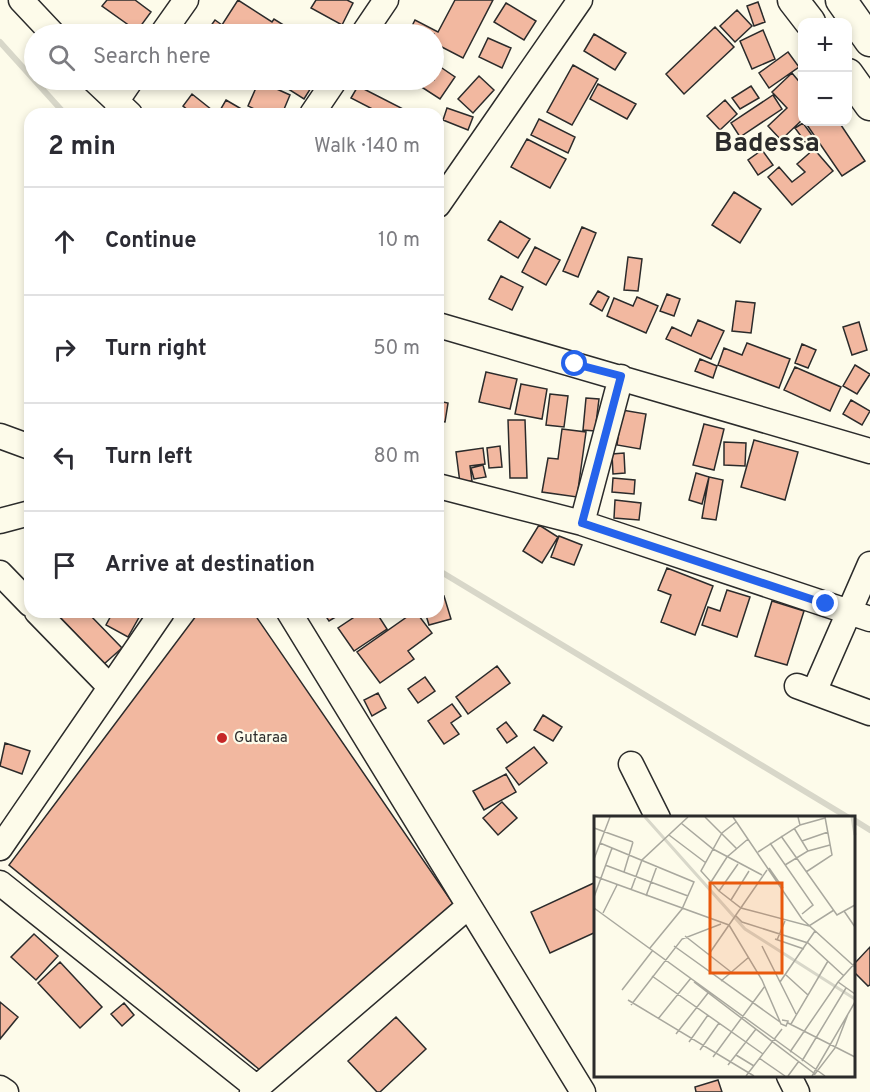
<!DOCTYPE html>
<meta charset="utf-8">
<style>
body{margin:0;font-family:Overpass,sans-serif;background:#f7f7f7;color:#2b2b33}
.controls{position:absolute;right:18px;top:18px;display:grid;overflow:hidden;border-radius:12px;box-shadow:0 3px 9px #0003}
.controls button{width:54px;height:54px;display:grid;place-items:center;padding:0;border:0;border-bottom:2px solid #e1e1e2;background:#fff;color:#2b2b33;font:30px sans-serif}
.stop{position:absolute;width:18px;height:18px;margin:-14px;border:4px solid #2563eb;border-radius:50%;background:#fff}
.stop.end{background:#2563eb;border-color:#fff;box-shadow:0 2px 6px #0008}
.list{margin:0;padding:0;list-style:none}
h2{display:flex;justify-content:space-between;align-items:center;height:78px;margin:0;padding:0 24px;font-size:26px}
h2 small{font-size:20px;font-weight:400;color:#7c7c81}
.list li{display:grid;grid-template-columns:39px 1fr auto;gap:18px;align-items:center;box-sizing:border-box;height:108px;padding:0 24px;border-top:2px solid #e1e1e2}
.list b{display:block;font-size:22px;white-space:nowrap}
.list em{font-size:20px;font-style:normal;color:#7c7c81}
.icon{flex:none;width:33px;height:33px;fill:none;stroke:currentColor;stroke-width:2;stroke-linecap:round;stroke-linejoin:round}
.map{position:relative;flex:none;width:870px;height:1092px;overflow:hidden}
.search{position:absolute;background:#fff;box-shadow:0 3px 9px #0003;left:24px;top:24px;width:420px;height:66px;display:flex;align-items:center;gap:15px;box-sizing:border-box;padding:0 21px;border-radius:33px;color:#7c7c81;font-size:22px}
.panel{position:absolute;background:#fff;box-shadow:0 3px 9px #0003;left:24px;top:108px;width:420px;height:510px;border-radius:18px}
.map>svg:first-child{display:block}
</style>
<div class="map">
<svg width="870" height="1092" viewBox="0 0 870 1092">
<rect width="100%" height="100%" fill="#fdfbea"/>
<g fill="none" stroke-linecap="round" stroke-linejoin="round">
<path stroke="#d8d7c9" stroke-width="6" d="M0,42l65,72
M438,570l411,248
M854,820l16,10"/>
</g>
<path fill="#f2b8a0" stroke="#2b2b2b" stroke-width="1.5" d="M107,0h28l16,12 -14,19 -35,-25z
M238,0l34,22 2,-3 24,15h-93l10,-14 7,5z
M316,0h31l6,3 -11,22 -31,-17z
M455,0h38l-30,58 -29,-15v-9h-16l-8,-4 5,-10 23,12z
M758,2l7,20 -11,4 -7,-20z
M506,3l30,18 -12,19 -30,-18z
M737,10l15,16 -17,16 -15,-16z
M715,27l19,20 -50,47 -18,-20z
M763,30l12,29 -23,10 -12,-28z
M594,34l32,19 -11,17 -31,-19z
M488,38l23,10 -9,20 -23,-11z
M788,52l11,15 -30,21 -10,-15z
M436,64l19,13 -15,22 -20,-13 5,-6h9z
M573,65l25,14 -26,46 -25,-13z
M792,73l10,12v35l-21,20 -13,-14 19,-18 -15,-16z
M479,76l15,14 -21,23 -15,-14z
M274,80h34l6,3 -10,16z
M259,81l31,14 -8,19h-17l-17,-8z
M598,84l38,20 -9,15 -37,-20z
M358,86l53,27 -29,1 -31,-16z
M751,86l8,12 -19,11 -8,-11z
M192,94l25,20h-24l-10,-8z
M773,95l9,14 -42,28 -9,-14z
M226,100l24,14 -31,-2z
M725,100l12,14 -17,16 -13,-14z
M447,108l26,9 -5,13 -25,-10z
M539,119l36,18 -7,16 -37,-18z
M805,122h34l26,39 -23,15z
M803,123l16,22 -8,5 -16,-22z
M527,139l39,20 -16,29 -39,-21z
M814,149l19,22 -41,34 -24,-28 11,-10 13,15 13,-10 -8,-8z
M762,150l11,15 -15,10 -10,-15z
M734,192l27,17 -21,34 -28,-18z
M500,221l30,18 -12,19 -30,-18z
M582,227l14,6 -18,44 -15,-6z
M535,247l25,13 -14,25 -24,-13z
M628,257l14,2 -4,32 -14,-1z
M501,276l22,11 -11,23 -23,-11z
M598,291l11,6 -7,14 -12,-7z
M667,294l13,5 -6,17 -14,-5z
M637,297l21,9 -12,27 -39,-17 7,-18 19,8z
M736,301l19,2 -4,30 -19,-2z
M698,320l26,11 -13,28 -45,-20 6,-12 19,9z
M859,322l8,28 -15,5 -9,-28z
M747,343l43,16 -11,29 -61,-23 6,-17 18,7z
M802,344l14,6 -8,18 -13,-5z
M700,359l17,7 -4,12 -18,-7z
M855,365l15,9 -13,20 -14,-8z
M795,367l46,20 -11,24 -46,-21z
M486,372l31,7 -7,30 -31,-7z
M521,384l26,5 -5,30 -27,-5z
M550,394l18,2 -4,31 -18,-2z
M586,398l13,1 -4,32 -12,-1z
M851,400l19,11 -8,14 -19,-11z
M438,401l10,2 -3,19 -7,-1z
M622,410l24,4 -6,35 -23,-4z
M508,420h17l2,58h-17z
M704,424l20,5 -10,41 -21,-5z
M562,429l24,3 -9,65 -35,-5 6,-34 10,1z
M754,440l44,12 -13,48 -44,-13z
M724,442l22,1 -1,23 -21,-1z
M500,446l2,21 -13,1 -2,-20z
M483,448l2,16 -15,2 2,15 -12,2 -4,-31z
M624,453l1,20 -12,1 -1,-20z
M483,465l3,12 -12,2 -3,-11z
M696,473l13,4 -7,27 -13,-4z
M709,477l14,3 -7,40 -14,-2z
M613,478l22,2 -1,14 -22,-2z
M615,500l26,3 -2,17 -25,-2z
M539,525l19,12 -16,26 -19,-12z
M559,536l23,9 -8,20 -23,-8z
M667,568l46,18 -18,49 -34,-13 10,-27 -13,-5z
M727,590l23,7 -13,40 -35,-12 6,-18 12,4z
M444,596l7,23 -22,6 -4,-13h13v-14z
M772,601l32,10 -17,54 -32,-9z
M55,612h32l35,36 -18,16z
M113,612h29l-14,25 -22,-12z
M199,612h54l201,293 -194,165 -251,-205z
M323,612h21l-15,9z
M362,612h14l11,17 -33,22 -16,-23z
M414,612h2l16,21 -24,18 6,8 -34,24 -23,-31z
M497,666l13,17 -42,31 -12,-17z
M425,677l10,14 -17,12 -10,-14z
M378,693l8,15 -14,8 -8,-16z
M452,704l9,12 -10,7 8,11 -15,10 -16,-23z
M543,715l19,12 -9,14 -19,-11z
M506,722l11,14 -10,7 -10,-14z
M5,743l25,8 -8,23 -22,-8z
M534,747l13,16 -28,22 -13,-17z
M506,774l10,18 -32,18 -11,-19z
M502,802l15,16 -19,17 -15,-17z
M596,882v50l-46,21 -19,-41z
M34,934l24,22 -22,24 -25,-23z
M870,947v38l-2,1 -14,-14v-8z
M60,962l42,45 -22,21 -42,-45z
M0,1002l18,15 -18,22z
M124,1003l10,12 -12,11 -11,-12z
M396,1017l30,32 -46,43h-3l-29,-31z
M718,1080l4,12h-26l-1,-5z"/>
<g fill="none" stroke-linecap="round" stroke-linejoin="round">
<g stroke="#2b2b2b" stroke-width="27">
<path id="minor" d="M21,0l32,34
M162,34l24,-34
M363,34l23,-34
M94,80l36,34
M116,102l15,-22
M312,114l23,-34
M438,205l142,-205
M438,325l432,126
M0,436l30,11
M438,486l144,37 288,96
M0,521l30,-8
M582,523l39,-146
M0,573l30,31
M37,612l73,75
M289,612l294,480
M797,686l73,27
M814,692l56,-128
M631,764l27,54
M0,848l162,-236
M0,883l257,205
M789,1076l8,16
M0,1088l6,4
M252,1092l217,-186"/>
</g>
<g stroke="#2b2b2b" stroke-width="33">
<path id="major" d="M793,0l17,22
M841,0l29,41
M848,74l22,31"/>
</g>
<use href="#minor" stroke="#fdfbea" stroke-width="24"/>
<use href="#major" stroke="#fdfbea" stroke-width="30"/>
</g>
<g fill="none" stroke-linecap="round" stroke-linejoin="round">
<path stroke="#2563eb" stroke-width="8" d="M575,364l46,12 -39,147 244,81"/>
</g>
<circle fill="#c62828" stroke="#fdfbea" stroke-width="2" cx="222" cy="738" r="6"/>
<g text-anchor="middle" dominant-baseline="central" stroke-width="4.5" stroke-linejoin="round" paint-order="stroke">
<g font-size="15" fill="#2b2b2b" stroke="#fdfbea" text-anchor="start">
<text x="234" y="738">Gutaraa</text>
</g>
<g font-size="27" font-weight="bold" fill="#2b2b2b" stroke="#fdfbea">
<text x="767" y="144">Badessa</text>
</g>
</g>
<g transform="translate(594 816)">
<rect width="261" height="261" fill="#fdfbea"/>
<path fill="none" stroke="#d8d7c9" stroke-width="3" d="M51,1l100,112 110,70M258,1l3,18"/>
<path fill="none" stroke="#a9a89e" stroke-width="1.5" d="M111,1l32,32M139,1l69,102 53,48M142,6l-14,11 -21,38 18,20 22,17 68,18 25,-16M87,7l32,26 49,26M206,9l25,-7M0,12l39,14M75,19l37,28M187,20l56,79 18,-10M208,25l26,-9M6,27l94,39 -12,27 -32,39M176,27l43,62 -11,9M214,35l22,-6M164,36l42,-27 -2,-8M0,43l16,-42M11,49l83,31M191,49l23,-14 -14,-23M175,52l14,20M30,56l9,-30M212,56l26,-17 -7,-38M0,60l135,49 38,-55M117,66l16,-25 21,-18M37,74l11,-30 46,-43M125,75l19,-27M52,80l11,-30M0,81l18,-49M137,84l18,-29M0,92l231,168M250,95l11,16M9,97l14,-28M142,100l6,6 66,21 36,33M91,120l46,36M181,123l29,10M183,124l8,-19M80,130l106,76M168,130l34,68M115,138l20,-29 33,55 19,44 5,2 2,-5 -6,-1M192,159l22,20M58,160l111,78M127,165l28,-24M100,166l121,92 20,-26 13,-34M186,166l35,-51M244,166l17,-19M28,174l31,-40M34,184l126,76M37,189l51,-66 39,-15M64,203l33,-41M194,207l67,34M197,208l37,-63M82,218l32,-41M95,226l19,-27M106,234l19,-27M196,236l48,-70 17,12M142,239l18,11M119,241l52,-71M165,242l26,18M208,245l44,-73M134,249l28,-36M152,260l36,-47M194,260l11,-15M218,260l43,-74"/>
<path fill="#e8590c" fill-opacity="0.15" stroke="#e8590c" stroke-width="3" d="M116,67h72v90h-72z"/>
<rect width="261" height="261" fill="none" stroke="#2b2b2b" stroke-width="3"/>
</g>
</svg>
<div class="controls">
<button>+</button>
<button>−</button>
</div>
<div class="stop" style="left:575px;top:364px"></div>
<div class="stop end" style="left:826px;top:604px"></div>
<div class="search"><svg class="icon" aria-label="search" viewBox="0 0 24 24"><circle cx="10" cy="10" r="6"/><path d="M15 15l6 6"/></svg>Search here</div>
<section class="panel">
<h2>2 min<small>Walk · 140 m</small></h2>
<ul class="list">
<li><svg class="icon" aria-label="ahead" viewBox="0 0 24 24"><path d="M12 20V5M6 11l6-6 6 6"/></svg><div><b>Continue</b></div><em>10 m</em></li>
<li><svg class="icon" aria-label="right" viewBox="0 0 24 24"><path d="M7 20v-9h11M14 6l5 5-5 5"/></svg><div><b>Turn right</b></div><em>50 m</em></li>
<li><svg class="icon" aria-label="left" viewBox="0 0 24 24"><path d="M17 20v-9H6M10 6l-5 5 5 5"/></svg><div><b>Turn left</b></div><em>80 m</em></li>
<li><svg class="icon" aria-label="arrive" viewBox="0 0 24 24"><path d="M6 21V4h12l-3 4 3 4H6"/></svg><div><b>Arrive at destination</b></div></li>
</ul>
</section>
</div>
